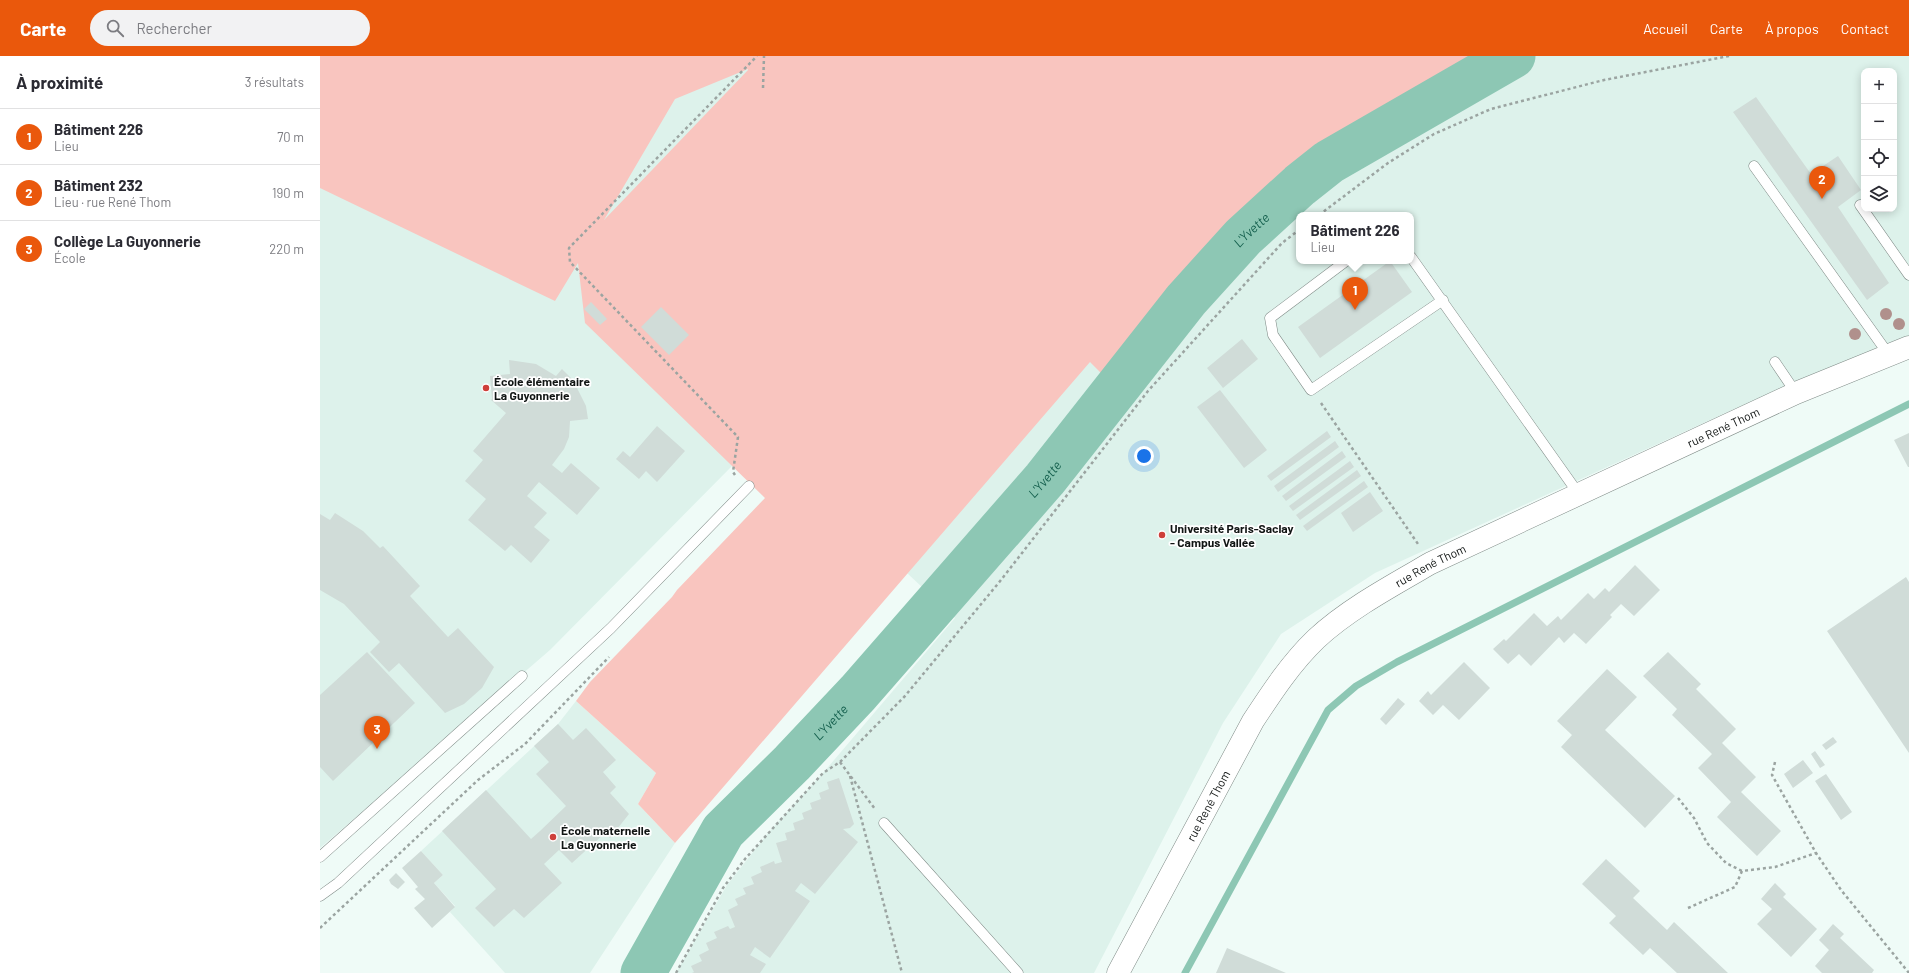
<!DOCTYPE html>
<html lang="fr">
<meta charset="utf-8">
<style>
body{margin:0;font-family:Barlow,sans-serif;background:#f2f2f3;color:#2b2b33}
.controls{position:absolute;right:12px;top:12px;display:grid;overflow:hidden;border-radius:8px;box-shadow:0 2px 10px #0003}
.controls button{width:36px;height:36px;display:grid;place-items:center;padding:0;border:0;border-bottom:1px solid #e1e1e2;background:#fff;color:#2b2b33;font:20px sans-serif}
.you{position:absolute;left:824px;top:400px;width:14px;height:14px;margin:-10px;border:3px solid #fff;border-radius:50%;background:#1a73e8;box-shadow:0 0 0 6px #1a73e833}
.badge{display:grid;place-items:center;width:26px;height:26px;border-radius:50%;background:#ea580c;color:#fff;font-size:13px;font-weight:700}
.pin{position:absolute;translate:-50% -33px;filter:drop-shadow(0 1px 2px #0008)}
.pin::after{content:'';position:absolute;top:21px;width:14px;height:12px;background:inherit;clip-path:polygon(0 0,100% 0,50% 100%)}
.popup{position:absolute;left:976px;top:156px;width:118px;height:52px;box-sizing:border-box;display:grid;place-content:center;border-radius:8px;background:#fff;filter:drop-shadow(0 1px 3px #0005);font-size:13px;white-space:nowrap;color:#7c7c81}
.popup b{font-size:15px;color:#2b2b33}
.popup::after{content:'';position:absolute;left:50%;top:100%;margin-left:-8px;border:8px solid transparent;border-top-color:#fff}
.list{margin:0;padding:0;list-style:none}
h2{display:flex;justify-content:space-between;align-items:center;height:52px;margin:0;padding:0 16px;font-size:17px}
h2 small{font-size:13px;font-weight:400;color:#7c7c81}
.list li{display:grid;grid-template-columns:26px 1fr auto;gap:12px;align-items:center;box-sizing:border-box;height:56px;padding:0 16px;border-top:1px solid #e1e1e2}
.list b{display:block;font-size:15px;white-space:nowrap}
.list p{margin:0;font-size:13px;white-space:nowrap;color:#7c7c81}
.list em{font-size:13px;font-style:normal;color:#7c7c81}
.icon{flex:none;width:22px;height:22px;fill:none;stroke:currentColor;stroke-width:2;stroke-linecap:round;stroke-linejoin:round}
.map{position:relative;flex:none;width:1589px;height:917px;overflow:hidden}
header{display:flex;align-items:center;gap:24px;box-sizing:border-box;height:56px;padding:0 20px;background:#ea580c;color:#fff}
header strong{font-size:19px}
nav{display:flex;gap:22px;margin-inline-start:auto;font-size:14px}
.search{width:280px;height:36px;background:#f2f2f3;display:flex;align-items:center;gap:10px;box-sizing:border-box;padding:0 14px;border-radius:22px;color:#7c7c81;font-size:15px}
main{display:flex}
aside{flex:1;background:#fff}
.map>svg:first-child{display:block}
</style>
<header>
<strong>Carte</strong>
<div class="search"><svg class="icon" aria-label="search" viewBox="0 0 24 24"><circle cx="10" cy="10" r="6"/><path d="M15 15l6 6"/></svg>Rechercher</div>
<nav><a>Accueil</a><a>Carte</a><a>À propos</a><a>Contact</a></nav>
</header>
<main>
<aside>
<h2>À proximité<small>3 résultats</small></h2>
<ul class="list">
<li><span class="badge">1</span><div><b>Bâtiment 226</b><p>Lieu</p></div><em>70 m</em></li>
<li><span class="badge">2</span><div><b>Bâtiment 232</b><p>Lieu · rue René Thom</p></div><em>190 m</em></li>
<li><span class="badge">3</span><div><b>Collège La Guyonnerie</b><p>École</p></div><em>220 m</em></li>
</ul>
</aside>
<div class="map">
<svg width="1589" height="917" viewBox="0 0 1589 917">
<rect width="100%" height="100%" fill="#effbf7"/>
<path fill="#ddf2eb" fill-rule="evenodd" d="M11,0h1578v280l-175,73 -359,164 -94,61 -58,89 -129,250h-418l51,-88 42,-53 54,-59 132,-155 -160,-150 -63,-2 -182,184 -230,198v-778zM1544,15h30v138h-30zM979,159h112v46h-112z
M256,645l80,72 -18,31 37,39 -85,130h-85l-55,-61 5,-6 -21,-23 9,-8 -22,-24 137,-127z"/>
<path fill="#f9c5bf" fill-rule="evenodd" d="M0,0h1173l-159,90 -125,111 -104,120 -15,-15 -415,481 -37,-39 18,-31 -80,-72 14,-19 82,-85 5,-7 88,-92 -180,-175 -7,-60 -23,38 -235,-113zM428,13v1l-144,150 71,-121z"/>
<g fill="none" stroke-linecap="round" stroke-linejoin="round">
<path stroke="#8dc7b4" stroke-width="7" d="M865,917l143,-263 28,-24 41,-24 512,-258"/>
<path stroke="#8dc7b4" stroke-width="45" id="s1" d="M323,917l80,-142 69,-68 66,-70 187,-214 141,-179 57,-63 57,-52 29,-23 184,-106"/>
</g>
<path fill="#d0dcd8" d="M1436,41l55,77 27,-18 23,34 -23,17 51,76 -22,17 -134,-188z
M1070,205l22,31 -92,66 -22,-31z
M271,246l16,17 -7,6 -16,-16z
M341,251l28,28 -20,20 -28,-28z
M922,283l16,20 -35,29 -16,-20z
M189,304l27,4 20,12 6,-7 11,11 13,26 2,13 -18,2 -1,16 -5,12 -12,16 10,8 9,-10 29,25 -23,27 -38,-33 -12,14 20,17 -13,14 16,13 -19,23 -20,-18 -6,6 -37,-31 18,-21 -21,-18 18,-21 -10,-9 33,-38 -15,-13 1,-1 -2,-23 20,-2z
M900,334l47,60 -23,18 -47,-61z
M337,370l28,25 -28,31 -11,-11 -7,8 -23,-20 7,-8 7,6z
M1007,375l4,6 -60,44 -4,-5z
M1589,377v34h-1l-14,-27z
M1015,385l4,6 -61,45 -4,-6z
M1022,395l4,6 -60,44 -4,-5z
M1030,405l4,6 -61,44 -4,-5z
M1037,414l4,6 -61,44 -4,-5z
M1044,425l4,6 -61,44 -4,-5z
M1050,436l13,19 -30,21 -12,-19z
M15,457l28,18 17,17 3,-2 37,40 -10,10 38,41 10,-9 36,39 -12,21 -18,16 -19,9 -46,-50 -10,9 -19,-20 10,-10 -36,-38 -24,-14v-76l10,6z
M1315,509l25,25 -26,26 -13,-12 -11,11 2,2 -26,27 -12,-11 -10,10 -5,-6 -28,29 -12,-12 -11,10 -15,-15 11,-10 2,2 28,-28 13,13 11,-10 3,4 27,-27 6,6 11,-11 4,4z
M1586,521l3,5v171l-82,-122z
M47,596l48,51 -82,78 -13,-14v-72z
M1348,596l33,32 -5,5 40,40 -14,14 34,34 -15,15 40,39 -24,25 -40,-39 14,-15 -33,-34 14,-14 -40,-39 5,-6 -34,-33z
M1144,606l26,26 -31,32 -16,-15 -10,10 -14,-14 9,-10 3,4z
M1287,613l30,28 -32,33 70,66 -30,32 -84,-81 11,-12 -15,-14z
M1078,642l7,6 -19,21 -6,-6z
M238,668l15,16 13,-12 30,32 -13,12 13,15 -6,6 19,21 -19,24 -5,-5 -33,30 -13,-13 -15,14 18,19 -38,35 -10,-9 -20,18 -19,-19 21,-19 -54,-58 44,-41 45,49 9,-8 26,-25 -30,-32 13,-12 -15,-16z
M1513,681l4,5 -11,8 -4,-5z
M1495,695l10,14 -5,3 -9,-14z
M1483,704l10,13 -20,15 -9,-14z
M1506,718l26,38 -11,8 -26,-39z
M519,722l15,46 -4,4 -7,1 15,13 -43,52 -14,-11 -6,8 15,10 -40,57 -15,-11 -5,8 16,9 -6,9h-68l2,-1 -3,-6 11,-5 -3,-6 10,-5 -3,-7 11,-5 -3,-6 14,-6 2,3 5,-2 -7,-17 10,-5 -3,-6 11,-5 -3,-6 11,-4 -3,-7 11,-5 -2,-5 14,-6 1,3 7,-2 -6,-19 11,-3 -2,-7 10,-3 -2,-7 11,-4 -2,-6 10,-4 -2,-6 11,-4 -2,-6 10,-4 -2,-7z
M101,795l22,24 -9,8 21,24 -23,21 -18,-20 11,-9 -10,-10 3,-2 -16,-19z
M1286,803l34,32 -7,7 34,32 7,-8 54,51h-51l-27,-25 -7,7 -34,-32 7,-7 -34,-32z
M76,817l9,9 -7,7 -7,-5 -2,-4z
M1455,827l11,11 -3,3 34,32 -26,28 -34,-33 15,-15 -11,-10z
M1513,868l11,10 -4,4 34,32 -2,3h-50l-7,-7 14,-16 -10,-10z
M907,892l59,25h-70z"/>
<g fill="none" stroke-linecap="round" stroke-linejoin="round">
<g stroke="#7f8a86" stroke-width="11">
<path id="service" d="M1434,110l135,189
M1540,149l49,70
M1091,201l167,236
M1026,205l-76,57 3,17 38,55 132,-90
M1455,306l21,31
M564,767l134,150
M0,801l202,-181
M0,840l18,-13 273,-255 138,-142"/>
</g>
<g stroke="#7f8a86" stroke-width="23">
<g id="secondary">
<path id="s2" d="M798,917l135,-252c19,-29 38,-58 63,-82 32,-30 77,-54 115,-76l365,-170 113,-46"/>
</g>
</g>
<path stroke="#9ba4a1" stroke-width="2.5" stroke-dasharray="3 3" stroke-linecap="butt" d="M443,32l1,-32
M999,159l69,-52 46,-29 57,-25 113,-29 125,-24
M1001,347l97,141
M415,419l-2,-3 5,-35 -168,-175 -1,-14 188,-192
M520,706l35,47
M1455,706l-3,13 44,78 25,37 68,83
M530,720l52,197
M1358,742l16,20 13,25 19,20 16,8
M1368,852l47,-21 7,-16 33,-4 41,-14
M0,872l158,-148 47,-36 84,-87
M356,917l47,-85 22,-29 78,-86 17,-11 65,-66 96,-116 147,-189 134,-148 17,-13"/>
<use href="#service" stroke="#fff" stroke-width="10"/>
<use href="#secondary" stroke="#fff" stroke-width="22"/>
</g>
<g fill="#b0908c">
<circle cx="1566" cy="258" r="6"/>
<circle cx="1579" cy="268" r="6"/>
<circle cx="1535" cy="278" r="6"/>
</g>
<g fill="#ce3f3a" stroke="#fff" stroke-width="1.5">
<circle cx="166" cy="332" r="4"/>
<circle cx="842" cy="479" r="4"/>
<circle cx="233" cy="781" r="4"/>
</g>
<g text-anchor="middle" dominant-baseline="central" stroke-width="3.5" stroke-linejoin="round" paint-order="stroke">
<g font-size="12" font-weight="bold" fill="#111514" stroke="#fff" text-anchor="start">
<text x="174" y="325">École élémentaire<tspan x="174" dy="14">La Guyonnerie</tspan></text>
<text x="850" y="472">Université Paris-Saclay<tspan x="850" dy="14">- Campus Vallée</tspan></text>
<text x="241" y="774">École maternelle<tspan x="241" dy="14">La Guyonnerie</tspan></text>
</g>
<g font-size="12" fill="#111514" stroke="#fff">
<text stroke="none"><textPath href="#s2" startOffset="850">rue René Thom</textPath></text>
<text stroke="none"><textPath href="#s2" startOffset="526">rue René Thom</textPath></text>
<text stroke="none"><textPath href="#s2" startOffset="190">rue René Thom</textPath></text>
</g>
<g font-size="13" font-style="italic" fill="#15604e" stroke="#fff">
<text stroke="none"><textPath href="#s1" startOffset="964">L'Yvette</textPath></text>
<text stroke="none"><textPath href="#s1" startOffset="640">L'Yvette</textPath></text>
<text stroke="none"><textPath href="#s1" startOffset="316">L'Yvette</textPath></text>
</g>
</g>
</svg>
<div class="controls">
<button>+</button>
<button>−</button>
<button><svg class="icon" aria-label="locate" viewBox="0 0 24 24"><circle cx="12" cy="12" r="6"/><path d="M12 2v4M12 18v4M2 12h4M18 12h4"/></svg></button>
<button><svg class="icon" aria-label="layers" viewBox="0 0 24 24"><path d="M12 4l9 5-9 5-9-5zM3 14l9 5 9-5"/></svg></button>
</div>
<div class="you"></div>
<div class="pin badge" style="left:1035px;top:254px">1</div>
<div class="popup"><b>Bâtiment 226</b>Lieu</div>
<div class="pin badge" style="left:1502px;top:143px">2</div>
<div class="pin badge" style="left:57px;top:693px">3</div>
</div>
</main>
